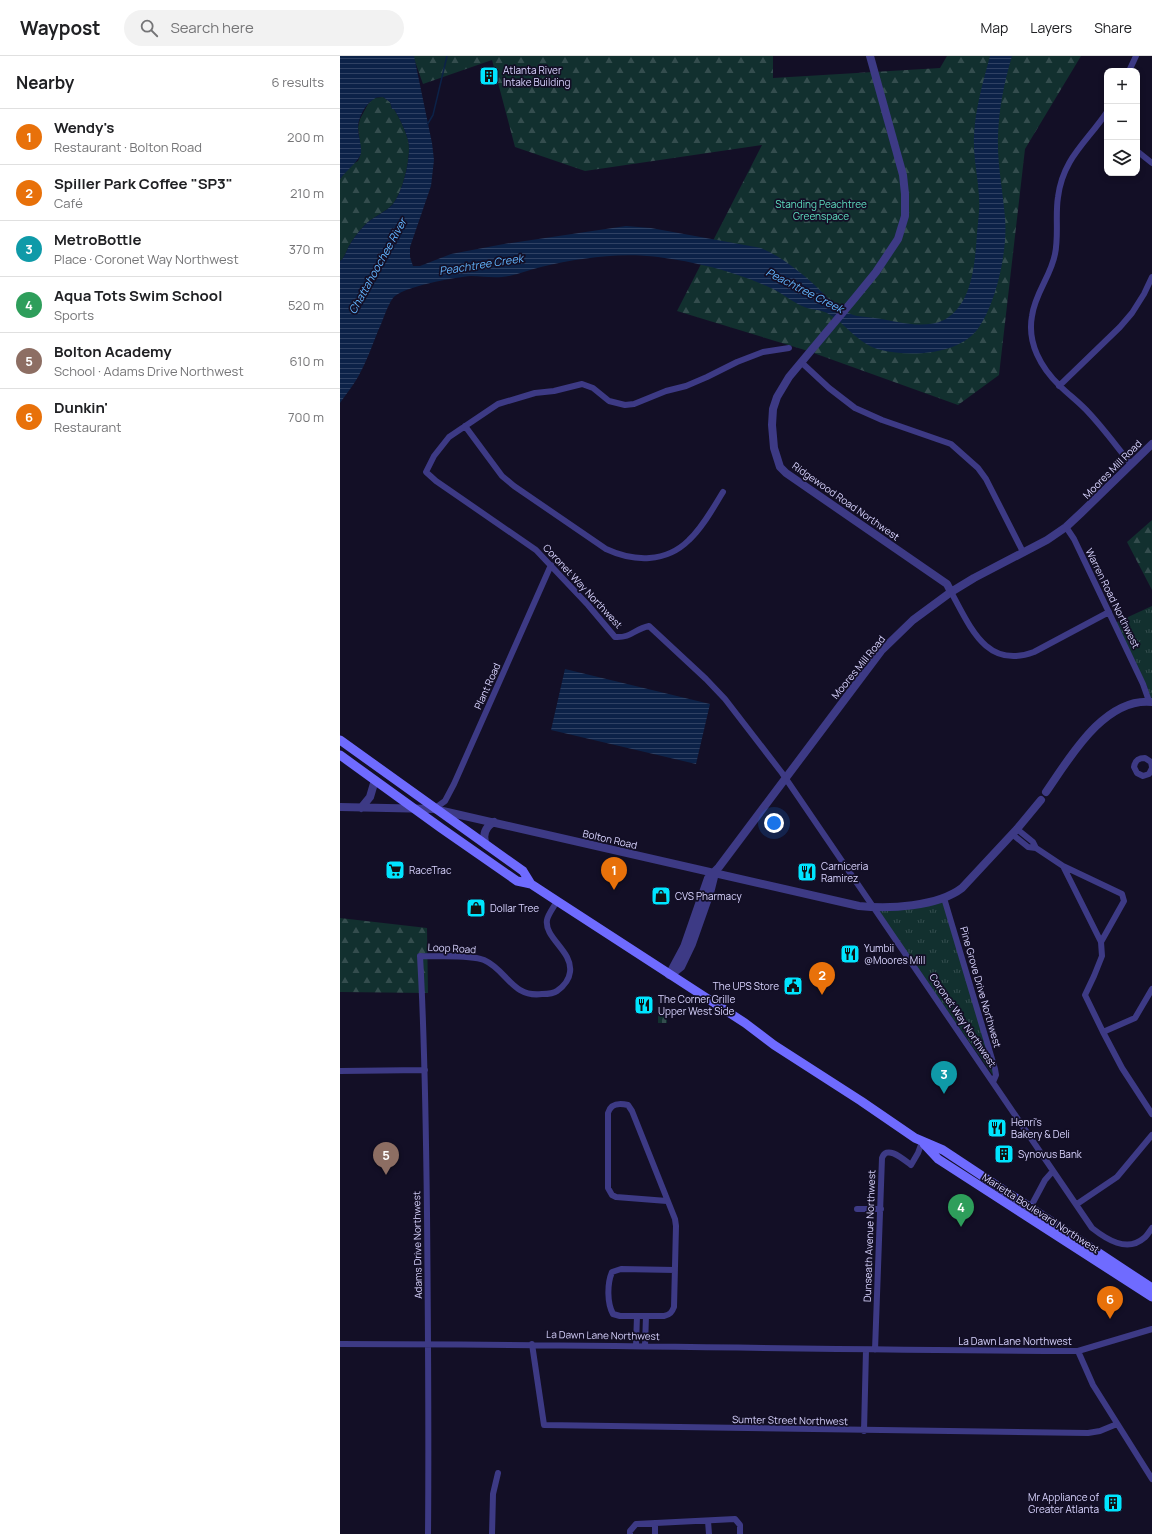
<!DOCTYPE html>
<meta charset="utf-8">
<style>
body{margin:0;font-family:Manrope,sans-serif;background:#f2f2f2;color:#202124}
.controls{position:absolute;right:12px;top:12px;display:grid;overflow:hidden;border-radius:8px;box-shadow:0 2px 6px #0003}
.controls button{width:36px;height:36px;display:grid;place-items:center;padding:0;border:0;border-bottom:1px solid #e0e0e0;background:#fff;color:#202124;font:20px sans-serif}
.you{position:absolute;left:434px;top:767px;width:14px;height:14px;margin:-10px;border:3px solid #fff;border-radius:50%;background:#1a73e8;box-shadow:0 0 0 6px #1a73e833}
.badge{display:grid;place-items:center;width:26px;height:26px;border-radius:50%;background:#0b8043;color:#fff;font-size:13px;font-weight:700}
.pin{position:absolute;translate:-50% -33px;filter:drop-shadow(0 1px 2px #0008)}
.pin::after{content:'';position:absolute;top:21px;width:14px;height:12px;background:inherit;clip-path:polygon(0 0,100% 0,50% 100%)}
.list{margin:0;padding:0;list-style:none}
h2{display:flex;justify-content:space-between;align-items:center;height:52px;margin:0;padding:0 16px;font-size:17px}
h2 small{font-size:13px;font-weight:400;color:#757577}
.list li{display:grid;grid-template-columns:26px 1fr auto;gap:12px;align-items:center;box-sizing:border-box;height:56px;padding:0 16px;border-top:1px solid #e0e0e0}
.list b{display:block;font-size:15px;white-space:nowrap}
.list p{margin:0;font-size:13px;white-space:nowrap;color:#757577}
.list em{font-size:13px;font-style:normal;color:#757577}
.icon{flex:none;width:22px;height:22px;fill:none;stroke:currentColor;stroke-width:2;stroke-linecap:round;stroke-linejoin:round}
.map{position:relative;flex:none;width:812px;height:1478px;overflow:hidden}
header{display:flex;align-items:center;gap:24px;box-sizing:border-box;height:56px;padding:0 20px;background:#fff;border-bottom:1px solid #e0e0e0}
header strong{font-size:19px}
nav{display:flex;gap:22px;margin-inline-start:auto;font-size:14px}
.search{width:280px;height:36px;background:#f2f2f2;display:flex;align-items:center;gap:10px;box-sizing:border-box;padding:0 14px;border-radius:22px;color:#757577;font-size:15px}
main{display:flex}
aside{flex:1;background:#fff}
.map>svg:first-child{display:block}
</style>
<header>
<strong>Waypost</strong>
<div class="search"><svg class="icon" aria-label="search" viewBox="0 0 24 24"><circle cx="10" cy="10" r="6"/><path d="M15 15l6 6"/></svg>Search here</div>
<nav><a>Map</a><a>Layers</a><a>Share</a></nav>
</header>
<main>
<aside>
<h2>Nearby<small>6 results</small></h2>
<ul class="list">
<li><span class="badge" style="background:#e8710a">1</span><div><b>Wendy's</b><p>Restaurant · Bolton Road</p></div><em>200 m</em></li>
<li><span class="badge" style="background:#e8710a">2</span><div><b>Spiller Park Coffee &quot;SP3&quot;</b><p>Café</p></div><em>210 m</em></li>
<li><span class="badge" style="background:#0f9aa8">3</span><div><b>MetroBottle</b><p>Place · Coronet Way Northwest</p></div><em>370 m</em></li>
<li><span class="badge" style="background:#2e9e5b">4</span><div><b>Aqua Tots Swim School</b><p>Sports</p></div><em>520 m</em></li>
<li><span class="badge" style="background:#8d6e63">5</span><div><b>Bolton Academy</b><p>School · Adams Drive Northwest</p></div><em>610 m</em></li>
<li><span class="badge" style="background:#e8710a">6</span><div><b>Dunkin'</b><p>Restaurant</p></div><em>700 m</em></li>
</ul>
</aside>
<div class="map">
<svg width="812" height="1478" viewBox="0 0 812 1478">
<defs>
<pattern id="forest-firs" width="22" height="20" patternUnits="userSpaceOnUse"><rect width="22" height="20" fill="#12302f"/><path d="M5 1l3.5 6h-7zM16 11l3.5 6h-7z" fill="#344d4e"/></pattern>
<pattern id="cemetery-stones" width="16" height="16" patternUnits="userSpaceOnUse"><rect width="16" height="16" fill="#12302f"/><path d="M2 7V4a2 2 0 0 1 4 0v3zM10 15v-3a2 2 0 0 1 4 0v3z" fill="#344d4e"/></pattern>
<pattern id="park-tufts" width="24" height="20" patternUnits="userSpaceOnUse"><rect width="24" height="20" fill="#12302f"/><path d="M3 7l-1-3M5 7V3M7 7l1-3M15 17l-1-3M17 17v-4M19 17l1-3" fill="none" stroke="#344d4e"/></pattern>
<pattern id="water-rules" width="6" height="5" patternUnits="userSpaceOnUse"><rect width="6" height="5" fill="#0c2248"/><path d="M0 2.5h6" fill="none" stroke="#2f4163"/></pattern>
</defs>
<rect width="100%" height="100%" fill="#130f26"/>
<path fill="url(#forest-firs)" d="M73,0h360v22l167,-10 7,-12h134l-56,93 -26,226 -41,30 -150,-54 -131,-40 85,-166 -177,26 -70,-24 -23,-87 -69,24z
M43,41l7,5 2,7h2c6,10 11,20 14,31 4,15 -5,52 -15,64 -8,9 -21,13 -29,22 -6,6 -11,13 -15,20 -3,5 -4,12 -9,15v-82l11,-14 7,-4 3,-8 -3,-26 2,-8 8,-15 6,-6z
M812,464v70l-25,-48z
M0,862l87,10 1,65 -88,-1z"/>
<path fill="url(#cemetery-stones)" d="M318,957l9,1v9h-9z"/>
<path fill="url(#park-tufts)" d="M812,550v98l-5,-18 -32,-63z
M604,842l51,180 -121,-171z"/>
<path fill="url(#water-rules)" d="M0,0h74l18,87 2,17 -3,26 -21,61v10l3,9h7l31,-12 53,-10 122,-18 25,2 110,20c17,7 34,20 48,32 15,13 28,31 48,36 6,1 12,1 18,2 21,3 48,12 69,2 29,-16 31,-58 33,-87 1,-12 3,-24 2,-36 -1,-21 -6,-40 -5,-61 1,-27 9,-54 16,-80h22c-8,27 -13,52 -14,80 -1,28 5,55 7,82 3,32 -9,87 -28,112 -20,25 -67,27 -96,20 -24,-6 -34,-26 -54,-37 -8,-4 -17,-3 -25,-7 -11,-5 -20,-13 -31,-18 -35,-16 -74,-26 -113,-31 -39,-5 -79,1 -117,10 -13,3 -26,9 -39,10 -11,1 -21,-1 -31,-1 -15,1 -70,11 -78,22 -6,8 -10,23 -15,33 -6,15 -12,32 -20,46 -5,9 -12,17 -18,26v-142c5,-3 6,-10 9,-15 4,-7 9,-14 15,-20 8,-9 21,-13 29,-22 10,-12 19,-49 15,-64 -3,-11 -8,-21 -14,-31h-2l-2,-7 -7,-5c-3,0 -7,0 -9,2 -9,5 -16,19 -16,29 0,8 4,17 3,25 -1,7 -16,19 -21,26z
M225,613l145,35 -14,60 -145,-34z"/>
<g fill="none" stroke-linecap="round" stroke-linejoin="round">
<path stroke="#0c2248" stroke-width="1.5" d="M87,69l6,-10 14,-59"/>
<path stroke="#3d3a85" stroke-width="6" d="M789,15l7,-15
M767,56c-20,30 -44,46 -49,85 -3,19 1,38 -3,57 -4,22 -20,39 -23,62 -5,27 9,52 28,70 9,9 20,17 29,27 15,16 28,34 42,51
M797,95l15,12
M449,292l-26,4 -26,10 -30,15 -21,9 -20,5 -32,13 -9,1 -16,-4 -16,-13 -11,-4 -28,7 -19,2 -37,11 -49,33 -15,19 -8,16 10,9 100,69 52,55 27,32c17,1 19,-8 34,-11l57,53 19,20 57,74 310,455c14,11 35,25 52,10 3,-2 5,-6 8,-10
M461,306l28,26 26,20 27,12 69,24 27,24 8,11 37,73
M719,330l61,-59 12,-14 12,-19 8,-17
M125,370l37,50 12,10 92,63c28,13 60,14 83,-9 14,-13 24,-32 34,-48
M726,471l8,12 69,145 6,17
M611,536c19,34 35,78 83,60l75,-40
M812,711l-1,-5 -6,-4c-6,0 -10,2 -11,9l3,6 6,3 6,-2 3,-6
M94,753l11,-8 9,-17 97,-219
M677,773l16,13 3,6
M672,778l16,13 8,1 27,18 38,76 1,14 -8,20 -9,19 18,37 19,36 30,46
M723,810l59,28 2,7 -23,41
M604,842l51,171 1,6 -3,7
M763,976l32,-14 17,-29
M0,1015l85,-1
M327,1145l-51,-4 -4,-2 -4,-7v-75c3,-10 11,-10 20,-8l4,6 43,108 1,7 -2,81c-2,5 -4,8 -10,9h-44l-7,-2c-6,-11 -6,-30 -1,-42l9,-3 54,1
M737,1148l40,-27 35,-42
M517,1153h24
M689,1154l16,-30 8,-9
M0,1288c244,0 487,6 731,7h7l74,-22
M192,1288l12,81 544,8 12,-2 17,-7
M296,1290l1,-30
M305,1290l1,-30
M535,1294l7,-192c5,-14 22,2 29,7l7,-12 4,-11
M738,1295l15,34 59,94
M524,1375l2,-81
M368,1465l1,13
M315,1467v11
M88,1478c1,-107 0,-214 -1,-321 -1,-86 -2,-171 -7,-257 17,1 49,-2 64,4 23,10 28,38 58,34 5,0 11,0 15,-3 7,-5 12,-10 13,-19 3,-21 -26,-34 -23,-52 1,-6 7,-13 10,-19
M152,1478l1,-40 5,-21
M290,1478v-3l6,-7 99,-5 5,6v9"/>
<path stroke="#3d3a85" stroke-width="8" d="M530,0l33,119 2,19v22l-7,23 -22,33 -22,27 -65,78 -12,20 -4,12 -1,16 2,23 6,19 6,6 161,111 4,8
M706,736c23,-33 58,-95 106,-90
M0,751l94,2 425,97c30,3 78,1 103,-18l55,-59 24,-29
M21,752l9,-11 5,-17
M146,789c-4,-10 -1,-18 8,-23
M329,919l15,-28 24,-69 11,-11 162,-216 32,-31 38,-28 23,-14 73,-38 19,-13 15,-14 71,-69
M331,919l10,-8 11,-23 18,-51 5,-20"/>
<path stroke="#6f6bff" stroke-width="9" d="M0,684l183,131 8,13 26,17 188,122 29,22 87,56 54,37 28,12 209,138
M0,699l101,73 76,53 14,3
M584,1088l14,15 214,138"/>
</g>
<defs>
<g id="building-square" transform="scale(1)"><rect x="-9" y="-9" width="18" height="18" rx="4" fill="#00e5ff" stroke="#130f26"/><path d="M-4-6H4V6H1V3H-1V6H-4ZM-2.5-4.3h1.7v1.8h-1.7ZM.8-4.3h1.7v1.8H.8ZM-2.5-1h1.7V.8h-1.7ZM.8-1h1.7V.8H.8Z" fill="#111"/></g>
<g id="supermarket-square" transform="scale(1)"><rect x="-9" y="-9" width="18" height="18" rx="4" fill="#00e5ff" stroke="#130f26"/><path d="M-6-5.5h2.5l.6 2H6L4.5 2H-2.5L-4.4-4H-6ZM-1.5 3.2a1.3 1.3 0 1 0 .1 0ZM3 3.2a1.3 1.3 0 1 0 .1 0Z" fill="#111"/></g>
<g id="restaurant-square" transform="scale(1)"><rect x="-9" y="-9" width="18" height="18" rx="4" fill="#00e5ff" stroke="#130f26"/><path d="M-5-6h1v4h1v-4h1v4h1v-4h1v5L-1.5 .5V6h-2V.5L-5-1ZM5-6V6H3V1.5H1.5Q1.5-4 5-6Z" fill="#111"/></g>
<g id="shop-square" transform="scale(1)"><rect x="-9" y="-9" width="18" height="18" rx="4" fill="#00e5ff" stroke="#130f26"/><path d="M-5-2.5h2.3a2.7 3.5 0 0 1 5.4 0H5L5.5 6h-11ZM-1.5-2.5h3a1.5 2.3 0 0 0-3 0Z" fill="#111"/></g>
<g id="civic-square" transform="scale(1)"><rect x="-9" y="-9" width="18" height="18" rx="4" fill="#00e5ff" stroke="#130f26"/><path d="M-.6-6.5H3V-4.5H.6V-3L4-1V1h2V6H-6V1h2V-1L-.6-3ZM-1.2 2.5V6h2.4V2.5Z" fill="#111"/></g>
</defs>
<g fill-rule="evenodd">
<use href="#building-square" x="149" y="20"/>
<use href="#supermarket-square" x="55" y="814"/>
<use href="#restaurant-square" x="467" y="816"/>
<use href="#shop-square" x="321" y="840"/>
<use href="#shop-square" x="136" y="852"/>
<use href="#restaurant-square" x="510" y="898"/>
<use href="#civic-square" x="453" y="930"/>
<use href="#restaurant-square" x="304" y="949"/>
<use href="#restaurant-square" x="657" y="1072"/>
<use href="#building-square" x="664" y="1098"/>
<use href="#building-square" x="773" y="1447"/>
</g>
<g text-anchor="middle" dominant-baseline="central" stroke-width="3.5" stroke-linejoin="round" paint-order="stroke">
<g font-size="10" fill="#d9d4ff" stroke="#130f26" text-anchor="start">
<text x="163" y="14">Atlanta River<tspan x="163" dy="12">Intake Building</tspan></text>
<text x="481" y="810">Carniceria<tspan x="481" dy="12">Ramirez</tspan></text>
<text x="69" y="814">RaceTrac</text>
<text x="335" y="840">CVS Pharmacy</text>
<text x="150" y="852">Dollar Tree</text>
<text x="524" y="892">Yumbii<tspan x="524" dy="12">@Moores Mill</tspan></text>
<text x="439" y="930" text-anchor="end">The UPS Store</text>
<text x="318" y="943">The Corner Grille<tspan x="318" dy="12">Upper West Side</tspan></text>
<text x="671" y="1066">Henri's<tspan x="671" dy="12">Bakery &amp; Deli</tspan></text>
<text x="678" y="1098">Synovus Bank</text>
<text x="759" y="1441" text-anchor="end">Mr Appliance of<tspan x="759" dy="12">Greater Atlanta</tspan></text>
</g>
<g font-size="10" fill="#5fe0c0" stroke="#130f26">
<text x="481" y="148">Standing Peachtree<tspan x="481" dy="12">Greenspace</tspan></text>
</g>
<g font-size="10" fill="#d9d4ff" stroke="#130f26">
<text transform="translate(772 413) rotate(-45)">Moores Mill Road</text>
<text transform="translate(506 445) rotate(35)">Ridgewood Road Northwest</text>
<text transform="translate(243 530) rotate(47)">Coronet Way Northwest</text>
<text transform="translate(773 542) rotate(64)">Warren Road Northwest</text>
<text transform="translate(518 611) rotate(-51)">Moores Mill Road</text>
<text transform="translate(147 630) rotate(-66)">Plant Road</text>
<text transform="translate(270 783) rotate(13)">Bolton Road</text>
<text transform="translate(112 892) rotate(3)">Loop Road</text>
<text transform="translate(641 931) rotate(74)">Pine Grove Drive Northwest</text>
<text transform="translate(623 964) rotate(56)">Coronet Way Northwest</text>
<text transform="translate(701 1157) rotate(33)">Marietta Boulevard Northwest</text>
<text transform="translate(529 1180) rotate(-88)">Dunseath Avenue Northwest</text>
<text transform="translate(77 1189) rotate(-91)">Adams Drive Northwest</text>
<text transform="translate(263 1279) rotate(1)">La Dawn Lane Northwest</text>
<text x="675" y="1285">La Dawn Lane Northwest</text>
<text transform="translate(450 1364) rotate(1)">Sumter Street Northwest</text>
</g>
<g font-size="11" font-style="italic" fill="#62b6ff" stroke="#130f26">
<text transform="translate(141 208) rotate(-9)">Peachtree Creek</text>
<text transform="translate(37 210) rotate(-61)">Chattahoochee River</text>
<text transform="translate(465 234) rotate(27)">Peachtree Creek</text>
</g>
</g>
</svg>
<div class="controls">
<button>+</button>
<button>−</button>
<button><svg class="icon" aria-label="layers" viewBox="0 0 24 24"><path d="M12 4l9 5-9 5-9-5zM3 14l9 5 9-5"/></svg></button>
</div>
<div class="you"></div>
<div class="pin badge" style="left:274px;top:834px;background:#e8710a">1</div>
<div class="pin badge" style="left:482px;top:939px;background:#e8710a">2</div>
<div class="pin badge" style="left:604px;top:1038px;background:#0f9aa8">3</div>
<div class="pin badge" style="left:621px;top:1171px;background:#2e9e5b">4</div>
<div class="pin badge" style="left:46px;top:1119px;background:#8d6e63">5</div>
<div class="pin badge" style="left:770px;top:1263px;background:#e8710a">6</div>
</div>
</main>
